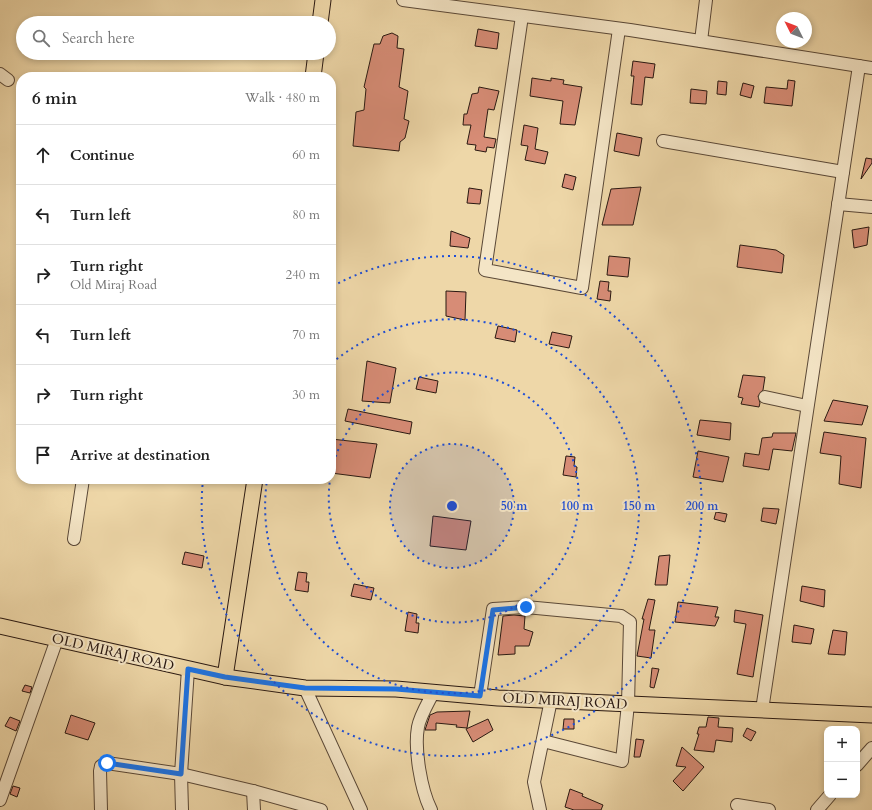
<!DOCTYPE html>
<meta charset="utf-8">
<style>
body{margin:0;font-family:Cardo,serif;background:#f2f2f2;color:#222}
.controls{position:absolute;right:12px;bottom:12px;display:grid;overflow:hidden;border-radius:8px;box-shadow:0 2px 6px #0003}
.controls button{width:36px;height:36px;display:grid;place-items:center;padding:0;border:0;border-bottom:1px solid #e0e0e0;background:#fff;color:#222;font:20px sans-serif}
.compass{position:absolute;left:776px;top:12px;width:36px;height:36px;border-radius:50%;background:#fff;box-shadow:0 2px 6px #0003;rotate:312deg}
.stop{position:absolute;width:12px;height:12px;margin:-9px;border:3px solid #1a73e8;border-radius:50%;background:#fff}
.stop.end{background:#1a73e8;border-color:#fff;box-shadow:0 1px 4px #0008}
.list{margin:0;padding:0;list-style:none}
h2{display:flex;justify-content:space-between;align-items:center;height:52px;margin:0;padding:0 16px;font-size:17px}
h2 small{font-size:13px;font-weight:400;color:#767676}
.list li{display:grid;grid-template-columns:26px 1fr auto;gap:12px;align-items:center;box-sizing:border-box;height:60px;padding:0 16px;border-top:1px solid #e0e0e0}
.list b{display:block;font-size:15px;white-space:nowrap}
.list p{margin:0;font-size:13px;white-space:nowrap;color:#767676}
.list em{font-size:13px;font-style:normal;color:#767676}
.icon{flex:none;width:22px;height:22px;fill:none;stroke:currentColor;stroke-width:2;stroke-linecap:round;stroke-linejoin:round}
.map{position:relative;flex:none;width:872px;height:810px;overflow:hidden}
.search{position:absolute;background:#fff;box-shadow:0 2px 6px #0003;left:16px;top:16px;width:320px;height:44px;display:flex;align-items:center;gap:10px;box-sizing:border-box;padding:0 14px;border-radius:22px;color:#767676;font-size:15px}
.panel{position:absolute;background:#fff;box-shadow:0 2px 6px #0003;left:16px;top:72px;width:320px;height:412px;border-radius:16px}
.map>svg:first-child{display:block}
.building{fill:#d78c76;stroke:#291811}
.lines{fill:none;stroke-linecap:round;stroke-linejoin:round}
.minor-casing{stroke:#5a4837;stroke-width:14}
.major-casing{stroke:#291811;stroke-width:17}
.minor{stroke:#f4e5c6;stroke-width:12}
.major{stroke:#eed7a8;stroke-width:15}
.route{stroke:#1a73e8;stroke-width:5}
.ring{fill:none;stroke:#1d4ed8;stroke-width:2;stroke-dasharray:2 4}
.labels{text-anchor:middle;dominant-baseline:central;stroke-width:4;stroke-linejoin:round;paint-order:stroke}
.street-label{font-size:14px;fill:#291811;stroke:#f4e5c6}
.centre{fill:#1d4ed8;stroke:#f4e5c6;stroke-width:2}
.ring-label{font-size:12px;text-anchor:middle;font-weight:bold;fill:#1d4ed8;stroke:#f4e5c6;stroke-width:4;stroke-linejoin:round;paint-order:stroke}
</style>
<div class="map">
<svg width="872" height="810" viewBox="0 0 872 810">
<rect width="100%" height="100%" fill="#eed7a8"/>
<filter id="stains"><feTurbulence type="fractalNoise" baseFrequency=".005" numOctaves="4"/><feColorMatrix values="0 0 0 0 .2 0 0 0 0 .09 0 0 0 0 .02 0 0 0 .5 -.17"/></filter>
<radialGradient id="worn" r=".72"><stop offset=".6" stop-color="#630" stop-opacity="0"/><stop offset="1" stop-color="#630" stop-opacity=".3"/></radialGradient>
<g class="building">
<polygon points="478,29 499,33 497,49 475,46"/>
<polygon points="392,33 398,36 397,48 404,49 399,87 408,91 404,119 409,121 405,138 400,142 399,151 353,146 356,112 364,110 366,89 364,87 374,44 380,44 383,36"/>
<polygon points="633,61 655,64 653,78 645,77 642,105 631,104 634,76 631,76"/>
<polygon points="532,78 551,81 551,78 564,80 563,84 582,87 575,125 560,124 563,101 530,96"/>
<polygon points="788,80 795,81 792,106 764,103 766,87 787,89"/>
<polygon points="718,81 727,82 726,95 717,94"/>
<polygon points="743,83 754,86 751,98 740,95"/>
<polygon points="479,87 499,91 494,110 488,109 484,137 496,139 494,148 487,147 486,152 475,150 476,145 467,144 471,125 463,125 464,114 467,114 472,94 478,93"/>
<polygon points="691,89 707,91 706,104 690,103"/>
<polygon points="524,125 538,128 535,149 548,152 545,164 525,160 528,146 521,145"/>
<polygon points="617,133 642,138 639,156 614,151"/>
<polygon points="866,158 872,159 872,163 861,179"/>
<polygon points="565,174 576,177 573,190 562,187"/>
<polygon points="641,187 633,225 602,225 611,189"/>
<polygon points="469,188 482,190 480,204 467,203"/>
<polygon points="869,227 867,245 854,248 852,230"/>
<polygon points="451,231 470,238 468,248 450,246"/>
<polygon points="740,245 776,250 784,255 782,273 737,267"/>
<polygon points="609,256 630,258 628,277 607,275"/>
<polygon points="600,281 609,282 608,291 611,291 610,301 597,299"/>
<polygon points="446,291 466,292 465,320 446,316"/>
<polygon points="498,326 517,330 515,342 495,338"/>
<polygon points="552,332 572,336 569,348 549,344"/>
<polygon points="367,361 396,368 390,403 362,401"/>
<polygon points="743,375 765,377 763,390 758,396 760,403 759,407 741,404 743,398 738,397"/>
<polygon points="419,377 438,381 436,393 416,389"/>
<polygon points="833,400 868,406 862,425 824,421"/>
<polygon points="348,409 412,422 410,434 345,421"/>
<polygon points="700,420 731,423 730,440 697,435"/>
<polygon points="824,432 866,438 861,488 839,484 841,456 820,453"/>
<polygon points="773,433 796,433 792,451 773,449 769,470 743,466 745,453 759,455 762,438 772,437"/>
<polygon points="331,439 377,444 370,478 331,473"/>
<polygon points="698,451 729,457 723,482 693,477"/>
<polygon points="566,456 575,457 574,466 577,467 576,477 563,475"/>
<polygon points="763,508 779,509 776,524 761,521"/>
<polygon points="716,512 727,514 725,522 714,519"/>
<polygon points="433,516 471,521 466,550 430,546"/>
<polygon points="185,552 204,556 202,568 182,564"/>
<polygon points="670,555 667,585 655,585 659,556"/>
<polygon points="298,572 307,573 306,582 309,582 308,592 295,590"/>
<polygon points="354,584 374,588 371,600 351,596"/>
<polygon points="802,586 825,590 824,607 800,601"/>
<polygon points="648,599 655,600 649,630 655,630 651,658 637,656 644,619 642,619"/>
<polygon points="678,602 718,607 715,617 719,617 715,626 675,622"/>
<polygon points="735,610 763,615 753,677 737,674 746,624 734,622"/>
<polygon points="408,612 417,614 416,623 419,623 418,633 405,631"/>
<polygon points="514,615 525,616 524,629 533,632 529,646 515,646 515,654 498,655 503,616"/>
<polygon points="794,625 814,629 811,644 792,642"/>
<polygon points="833,630 847,632 845,655 828,654"/>
<polygon points="652,668 659,669 654,688 650,687"/>
<polygon points="25,685 32,687 30,693 22,691"/>
<polygon points="470,711 467,728 456,727 457,725 436,723 436,730 425,730 430,715 437,712"/>
<polygon points="71,715 95,723 88,740 65,733"/>
<polygon points="10,717 20,721 16,731 5,726"/>
<polygon points="708,717 719,718 718,727 733,728 732,742 716,740 714,752 694,750 699,734 697,734 699,727 706,727"/>
<polygon points="488,719 493,730 473,742 466,729"/>
<polygon points="564,719 574,719 574,729 563,729"/>
<polygon points="747,728 756,732 751,741 743,736"/>
<polygon points="636,739 644,740 640,757 634,757"/>
<polygon points="682,747 704,767 683,791 673,781 686,767 676,766"/>
<polygon points="13,786 20,788 17,797 10,794"/>
<polygon points="570,789 583,794 582,796 603,805 601,810 574,810 565,807"/>
</g>
<g class="lines">
<defs>
<g id="minor">
<polyline points="403,0 630,30 872,68"/>
<polyline points="522,16 485,270 582,288 619,29"/>
<polyline points="701,41 706,0"/>
<polyline points="0,74 8,80"/>
<polyline points="663,141 843,172"/>
<polyline points="838,204 872,207"/>
<polyline points="765,397 807,406"/>
<polyline points="74,539 83,479"/>
<polyline points="305,688 361,810"/>
<polyline points="480,696 493,609 526,607 621,616 630,622 628,704 622,761 543,741"/>
<polyline points="762,710 859,66"/>
<polyline points="857,765 872,748"/>
<polyline points="253,791 254,810"/>
<polyline points="0,800 57,639"/>
<polyline points="737,805 769,810"/>
<polyline points="101,810 100,771 101,766 107,763 181,774 253,791 321,810"/>
<polyline points="182,810 181,774 188,669"/>
<path d="M431,810C421,790 414,749 418,727C420,716 428,703 433,693"/>
<polyline points="540,810 534,782 551,700"/>
<polyline points="817,810 830,795"/>
</g>
<g id="major">
<polyline points="320,23 323,0"/>
<polyline points="313,77 316,53"/>
<polyline points="0,626 225,677 305,688 396,689 498,698 872,715"/>
<polyline points="225,677 255,479"/>
</g>
</defs>
<use href="#minor" class="minor-casing"/>
<use href="#major" class="major-casing"/>
<use href="#minor" class="minor"/>
<use href="#major" class="major"/>
</g>
<g class="lines">
<polyline class="route" points="107,763 181,774 188,669 225,677 305,688 396,689 480,696 493,610 526,607"/>
</g>
<circle cx="452" cy="506" r="62" fill="#1d4ed8" fill-opacity=".12"/>
<g class="ring">
<circle cx="452" cy="506" r="62"/>
<path d="M331 474A125 125 0 1 1 330 480"/>
<path d="M332 363A187 187 0 1 1 267 480"/>
<path d="M333 286A250 250 0 1 1 203 480"/>
</g>
<g class="labels">
<g class="street-label">
<text transform="translate(113 652) rotate(13)">OLD MIRAJ ROAD</text>
<text transform="translate(565 701) rotate(3)">OLD MIRAJ ROAD</text>
</g>
</g>
<circle cx="452" cy="506" r="6" class="centre"/>
<g class="ring-label">
<text x="514" y="510">50 m</text>
<text x="577" y="510">100 m</text>
<text x="639" y="510">150 m</text>
<text x="702" y="510">200 m</text>
</g>
<rect width="100%" height="100%" filter="url(#stains)"/>
<rect width="100%" height="100%" fill="url(#worn)"/>
</svg>
<div class="controls">
<button>+</button>
<button>−</button>
</div>
<svg class="compass" viewBox="-18 -18 36 36"><path d="M0-13l5 13h-10z" fill="#e53935"/><path d="M0 13l5-13h-10z" fill="#767676"/></svg>
<div class="stop" style="left:107px;top:763px"></div>
<div class="stop end" style="left:526px;top:607px"></div>
<div class="search"><svg class="icon" aria-label="search" viewBox="0 0 24 24"><circle cx="10" cy="10" r="6"/><path d="M15 15l6 6"/></svg>Search here</div>
<section class="panel">
<h2>6 min<small>Walk · 480 m</small></h2>
<ul class="list">
<li><svg class="icon" aria-label="ahead" viewBox="0 0 24 24"><path d="M12 20V5M6 11l6-6 6 6"/></svg><div><b>Continue</b></div><em>60 m</em></li>
<li><svg class="icon" aria-label="left" viewBox="0 0 24 24"><path d="M17 20v-9H6M10 6l-5 5 5 5"/></svg><div><b>Turn left</b></div><em>80 m</em></li>
<li><svg class="icon" aria-label="right" viewBox="0 0 24 24"><path d="M7 20v-9h11M14 6l5 5-5 5"/></svg><div><b>Turn right</b><p>Old Miraj Road</p></div><em>240 m</em></li>
<li><svg class="icon" aria-label="left" viewBox="0 0 24 24"><path d="M17 20v-9H6M10 6l-5 5 5 5"/></svg><div><b>Turn left</b></div><em>70 m</em></li>
<li><svg class="icon" aria-label="right" viewBox="0 0 24 24"><path d="M7 20v-9h11M14 6l5 5-5 5"/></svg><div><b>Turn right</b></div><em>30 m</em></li>
<li><svg class="icon" aria-label="arrive" viewBox="0 0 24 24"><path d="M6 21V4h12l-3 4 3 4H6"/></svg><div><b>Arrive at destination</b></div></li>
</ul>
</section>
</div>
